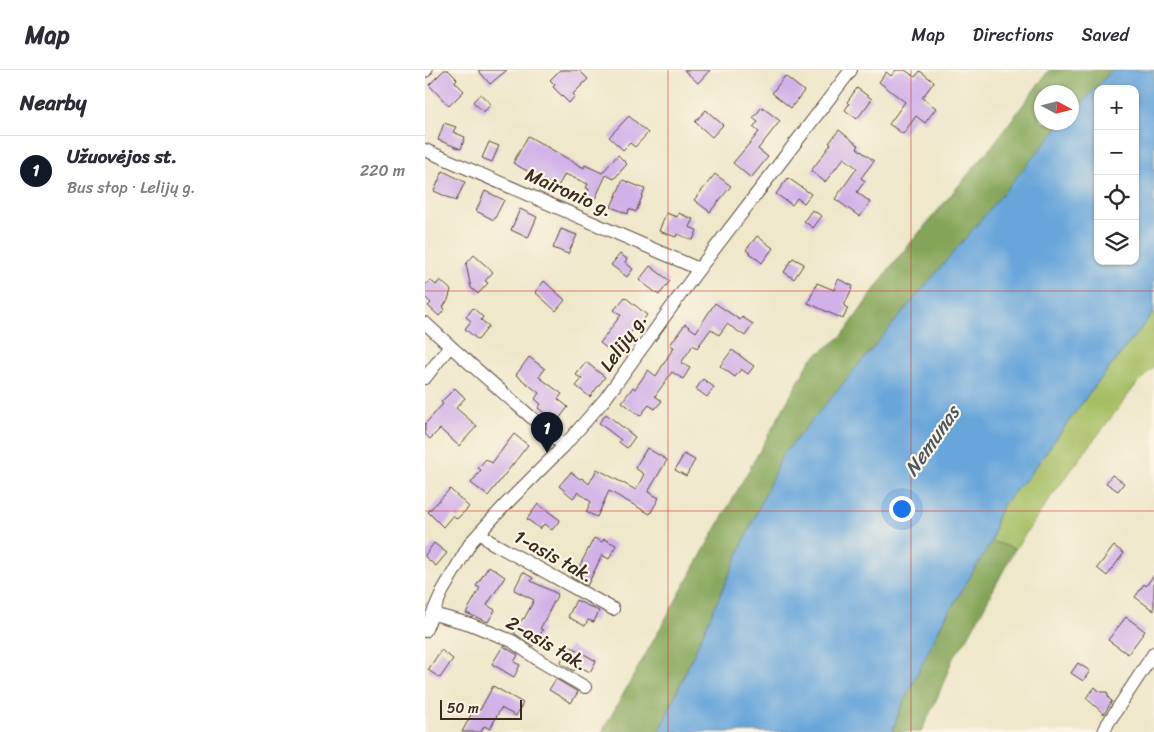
<!DOCTYPE html>
<meta charset="utf-8">
<style>
body{margin:0;font-family:Sriracha,sans-serif;background:#f7f7f7;color:#2b2b33}
.controls{position:absolute;right:15px;top:15px;display:grid;overflow:hidden;border-radius:10px;box-shadow:0 1px 4px #0004}
.controls button{width:45px;height:45px;display:grid;place-items:center;padding:0;border:0;border-bottom:1px solid #e1e1e2;background:#fff;color:#2b2b33;font:25px sans-serif}
.compass{position:absolute;left:609px;top:15px;width:45px;height:45px;border-radius:50%;background:#fff;box-shadow:0 1px 4px #0004;rotate:97deg}
.scale{position:absolute;left:15px;bottom:12px;width:82px;box-sizing:border-box;padding-left:5px;border:2px solid #3b2a1e;border-top:0;font-size:14px;line-height:18px;white-space:nowrap;color:#3b2a1e;-webkit-text-stroke:4px #fcf5e5;paint-order:stroke}
.you{position:absolute;left:476px;top:438px;width:18px;height:18px;margin:-12px;border:4px solid #fff;border-radius:50%;background:#1a73e8;box-shadow:0 0 0 8px #1a73e833}
.badge{display:grid;place-items:center;width:32px;height:32px;border-radius:50%;background:#111827;color:#fff;font-size:16px;font-weight:700}
.pin{position:absolute;translate:-50% -41px;filter:drop-shadow(0 1px 2px #0008)}
.pin::after{content:'';position:absolute;top:26px;width:18px;height:15px;background:inherit;clip-path:polygon(0 0,100% 0,50% 100%)}
.list{margin:0;padding:0;list-style:none}
h2{display:flex;justify-content:space-between;align-items:center;height:65px;margin:0;padding:0 20px;font-size:21px}
h2 small{font-size:16px;font-weight:400;color:#7c7c81}
.list li{display:grid;grid-template-columns:32px 1fr auto;gap:15px;align-items:center;box-sizing:border-box;height:70px;padding:0 20px;border-top:1px solid #e1e1e2}
.list b{display:block;font-size:19px;white-space:nowrap}
.list p{margin:0;font-size:16px;white-space:nowrap;color:#7c7c81}
.list em{font-size:16px;font-style:normal;color:#7c7c81}
.icon{flex:none;width:28px;height:28px;fill:none;stroke:currentColor;stroke-width:2;stroke-linecap:round;stroke-linejoin:round}
.map{position:relative;flex:none;width:729px;height:662px;overflow:hidden}
header{display:flex;align-items:center;gap:30px;box-sizing:border-box;height:70px;padding:0 25px;background:#fff;border-bottom:1px solid #e1e1e2}
header strong{font-size:24px}
nav{display:flex;gap:28px;margin-inline-start:auto;font-size:18px}
main{display:flex}
aside{flex:1;background:#fff}
.map>svg:first-child{display:block}
.green{fill:#a5be63;stroke:#707440}
.forest{fill:#84a559;stroke:#60683c}
.water{fill:#68a5da;stroke:#52687c;fill-rule:evenodd}
.building{fill:#d2b1e8}
.lines{fill:none;stroke-linecap:round;stroke-linejoin:round}
.minor-casing{stroke:#564638;stroke-width:14}
.minor{stroke:#fff;stroke-width:12}
.grid{fill:none;stroke:#d62828;stroke-width:1;stroke-opacity:0.55}
.labels{text-anchor:middle;dominant-baseline:central;stroke-width:4.5;stroke-linejoin:round;paint-order:stroke}
.street-label{font-size:19px;fill:#3b2a1e;stroke:#fcf5e5}
.water-label{font-size:20px;font-style:italic;fill:#4b5560;stroke:#fcf5e5}
</style>
<header>
<strong>Map</strong>
<nav><a>Map</a><a>Directions</a><a>Saved</a></nav>
</header>
<main>
<aside>
<h2>Nearby<small></small></h2>
<ul class="list">
<li><span class="badge">1</span><div><b>Užuovėjos st.</b><p>Bus stop · Lelijų g.</p></div><em>220 m</em></li>
</ul>
</aside>
<div class="map">
<svg width="729" height="662" viewBox="0 0 729 662">
<rect width="100%" height="100%" fill="#fcf5e5"/>
<filter id="ink" filterUnits="userSpaceOnUse"><feTurbulence type="fractalNoise" baseFrequency=".02" numOctaves="2"/><feDisplacementMap in="SourceGraphic" scale="10" xChannelSelector="R" yChannelSelector="G"/><feConvolveMatrix kernelMatrix="1 2 1 2 8 2 1 2 1" color-interpolation-filters="sRGB"/></filter>
<filter id="wash" filterUnits="userSpaceOnUse"><feTurbulence type="fractalNoise" baseFrequency=".0096" numOctaves="4" result="noise"/><feDisplacementMap in="SourceGraphic" scale="20" xChannelSelector="R" yChannelSelector="G"/><feGaussianBlur stdDeviation="1.12" result="paint"/><feColorMatrix in="noise" values="0 0 0 0 0 0 0 0 0 0 0 0 0 0 0 0 0 1.4 0 .05"/><feComposite in="paint" operator="in"/></filter>
<g filter="url(#wash)">
<rect width="100%" height="100%" fill="#eee7ca"/>
<polygon class="green" points="729,242 729,297 710,316 625,428 590,479 567,471 572,448 579,433 603,407 663,325"/>
<g class="forest">
<polygon points="624,0 687,0 647,44 646,22 616,22 616,52 638,53 357,386 234,662 177,662 386,289 417,266 466,196 567,76"/>
<path d="M567,471L590,479L542,569L528,588L513,626L496,662H467C491,594 529,532 567,471Z"/>
</g>
<path class="water" d="M687,0H729V242L663,325L603,407L579,433L572,448L567,471L519,549L475,639L467,662H234L357,386L637,53L646,52L647,44ZM673,19H710V191H673Z"/>
<g id="blocks">
<g class="building">
<polygon points="19,0 23,0 32,9 30,12 39,21 24,36 4,15"/>
<polygon points="53,0 82,0 65,14"/>
<polygon points="135,0 154,0 163,9 148,24 150,26 144,33 128,17 130,15 125,10"/>
<polygon points="259,0 285,0 273,13"/>
<polygon points="471,0 480,0 490,7 495,1 509,12 497,28 511,38 500,53 491,46 478,64 464,54 480,32 454,12 461,2 466,6"/>
<polygon points="360,6 379,21 366,38 347,23"/>
<polygon points="432,18 447,29 432,49 420,40 424,34 422,32"/>
<polygon points="55,24 66,34 59,42 48,32"/>
<polygon points="337,37 355,51 333,79 343,87 326,108 308,93 334,62 328,57 333,52 328,48"/>
<polygon points="281,40 298,55 287,67 270,52"/>
<polygon points="204,46 223,63 210,77 205,73 198,80 184,67"/>
<polygon points="19,53 31,57 28,62 40,67 36,79 13,70"/>
<polygon points="414,60 434,76 432,78 449,91 436,108 440,111 432,122 445,132 435,147 410,129 432,98 419,88 400,112 386,101 406,74 404,73"/>
<polygon points="103,66 159,98 160,95 177,103 193,85 202,94 189,109 181,105 169,131 161,127 164,119 161,118 163,114 140,104 132,118 88,93"/>
<polygon points="64,72 74,76 67,92 57,88"/>
<polygon points="18,101 40,112 31,131 9,121"/>
<polygon points="290,104 306,116 285,142 269,130"/>
<polygon points="363,108 386,124 379,133 372,128 367,135 351,124"/>
<polygon points="198,110 220,119 211,142 204,139 203,144 186,137"/>
<polygon points="60,121 79,130 69,150 51,141"/>
<polygon points="95,139 112,147 103,168 86,160"/>
<polygon points="387,140 397,146 388,158 379,151"/>
<polygon points="241,143 252,147 253,143 268,149 264,157 272,160 268,170 252,164 251,167 234,161"/>
<polygon points="136,159 152,165 143,184 128,178"/>
<polygon points="332,166 348,178 337,193 321,180"/>
<polygon points="195,184 202,189 200,192 208,199 202,207 186,195"/>
<polygon points="49,185 68,202 60,211 63,213 53,224 46,218 41,194"/>
<polygon points="368,188 379,194 369,209 359,202"/>
<polygon points="225,196 245,211 234,225 214,210"/>
<polygon points="413,209 428,216 419,236 423,238 418,249 383,233 392,213 409,220"/>
<polygon points="5,210 11,215 15,210 26,220 23,230 18,237 20,239 14,246 3,236 6,233 0,227 0,215"/>
<polygon points="119,211 140,230 131,241 110,222"/>
<polygon points="200,227 222,245 212,258 210,257 189,284 175,273 196,245 189,240"/>
<polygon points="290,233 315,250 317,247 328,254 320,266 302,254 294,265 286,259 272,278 268,275 256,293 265,298 258,309 247,302 230,326 237,331 230,339 224,335 215,346 197,332 208,317 210,319 223,300 231,306 249,277 245,275 260,254 271,262"/>
<polygon points="48,238 58,247 56,250 64,256 53,270 40,259 46,251 41,247"/>
<polygon points="307,280 329,296 323,304 316,299 310,307 295,296"/>
<polygon points="104,287 120,299 114,307 137,324 133,329 143,337 131,353 113,338 116,334 110,329 114,323 91,305"/>
<polygon points="161,292 180,307 165,327 151,316 157,309 151,305"/>
<polygon points="278,309 289,317 282,327 271,319"/>
<polygon points="30,318 40,328 31,338 52,356 34,376 15,359 5,369 0,364 0,354 18,334 16,332"/>
<polygon points="181,344 210,367 202,378 194,372 196,370 174,353"/>
<polygon points="89,364 103,375 63,426 46,413 56,400 53,398 61,389 67,393"/>
<polygon points="222,378 242,390 223,422 234,428 225,444 184,421 172,447 161,442 166,432 153,422 148,428 134,416 146,402 155,409 157,408 164,414 172,399 211,420 219,404 210,398"/>
<polygon points="259,384 270,390 261,406 250,400"/>
<polygon points="687,405 699,413 693,421 681,413"/>
<polygon points="25,419 44,437 32,449 28,445 18,457 3,442"/>
<polygon points="113,434 135,450 127,460 119,454 115,459 102,449"/>
<polygon points="169,468 177,472 179,469 191,475 184,489 177,485 162,516 146,507 150,497 153,499"/>
<polygon points="9,473 22,483 11,496 0,487 0,485"/>
<polygon points="689,476 699,483 682,506 672,498"/>
<polygon points="64,496 80,507 62,535 70,540 63,552 41,543 55,518 51,516"/>
<polygon points="98,502 108,508 106,511 133,524 115,559 118,560 108,576 89,563 98,548 99,549 109,530 89,520"/>
<polygon points="729,505 729,541 710,527 719,514 721,516"/>
<polygon points="151,530 174,541 169,552 163,550 160,556 143,547"/>
<polygon points="701,547 720,561 703,584 683,570"/>
<polygon points="78,576 93,585 89,592 95,595 89,607 67,594"/>
<polygon points="145,576 171,591 165,602 152,595 149,601 135,593"/>
<polygon points="16,580 28,589 15,608 3,600"/>
<polygon points="653,593 665,601 658,611 646,603"/>
<polygon points="131,609 153,622 146,633 124,620"/>
<polygon points="68,616 98,633 91,646 76,638 65,659 59,656 56,662 37,662 50,637 55,640"/>
<polygon points="670,617 675,622 682,622 684,629 687,631 679,644 661,628"/>
</g>
</g>
</g>
<g filter="url(#ink)">
<use href="#blocks" fill-opacity="0" stroke="#564638" stroke-width="1"/>
<g class="lines">
<defs>
<g id="minor">
<polyline points="0,1 1,0"/>
<polyline points="0,80 274,199"/>
<polyline points="0,253 25,276 0,308"/>
<polyline points="25,276 139,376"/>
<polyline points="55,462 64,471 188,539"/>
<polyline points="8,544 45,554 87,571 115,591 160,617"/>
<polyline points="0,561 17,522 46,472 81,434 139,376 180,329 274,199 426,0"/>
<polyline points="679,662 683,653 729,583"/>
</g>
</defs>
<use href="#minor" class="minor-casing"/>
<use href="#minor" class="minor"/>
</g>
</g>
<path class="grid" d="M243,0V662M486,0V662M0,221H729M0,441H729"/>
<g class="labels">
<g class="street-label">
<text transform="translate(144 122) rotate(24)">Maironio g.</text>
<text transform="translate(198 272) rotate(-55)">Lelijų g.</text>
<text transform="translate(129 486) rotate(29)">1-asis tak.</text>
<text transform="translate(122 573) rotate(30)">2-asis tak.</text>
</g>
<g class="water-label">
<text transform="translate(507 371) rotate(-55)">Nemunas</text>
</g>
</g>
</svg>
<div class="controls">
<button>+</button>
<button>−</button>
<button><svg class="icon" aria-label="locate" viewBox="0 0 24 24"><circle cx="12" cy="12" r="6"/><path d="M12 2v4M12 18v4M2 12h4M18 12h4"/></svg></button>
<button><svg class="icon" aria-label="layers" viewBox="0 0 24 24"><path d="M12 4l9 5-9 5-9-5zM3 14l9 5 9-5"/></svg></button>
</div>
<svg class="compass" viewBox="-18 -18 36 36"><path d="M0-13l5 13h-10z" fill="#e53935"/><path d="M0 13l5-13h-10z" fill="#7c7c81"/></svg>
<div class="scale">50 m</div>
<div class="you"></div>
<div class="pin badge" style="left:122px;top:383px">1</div>
</div>
</main>
